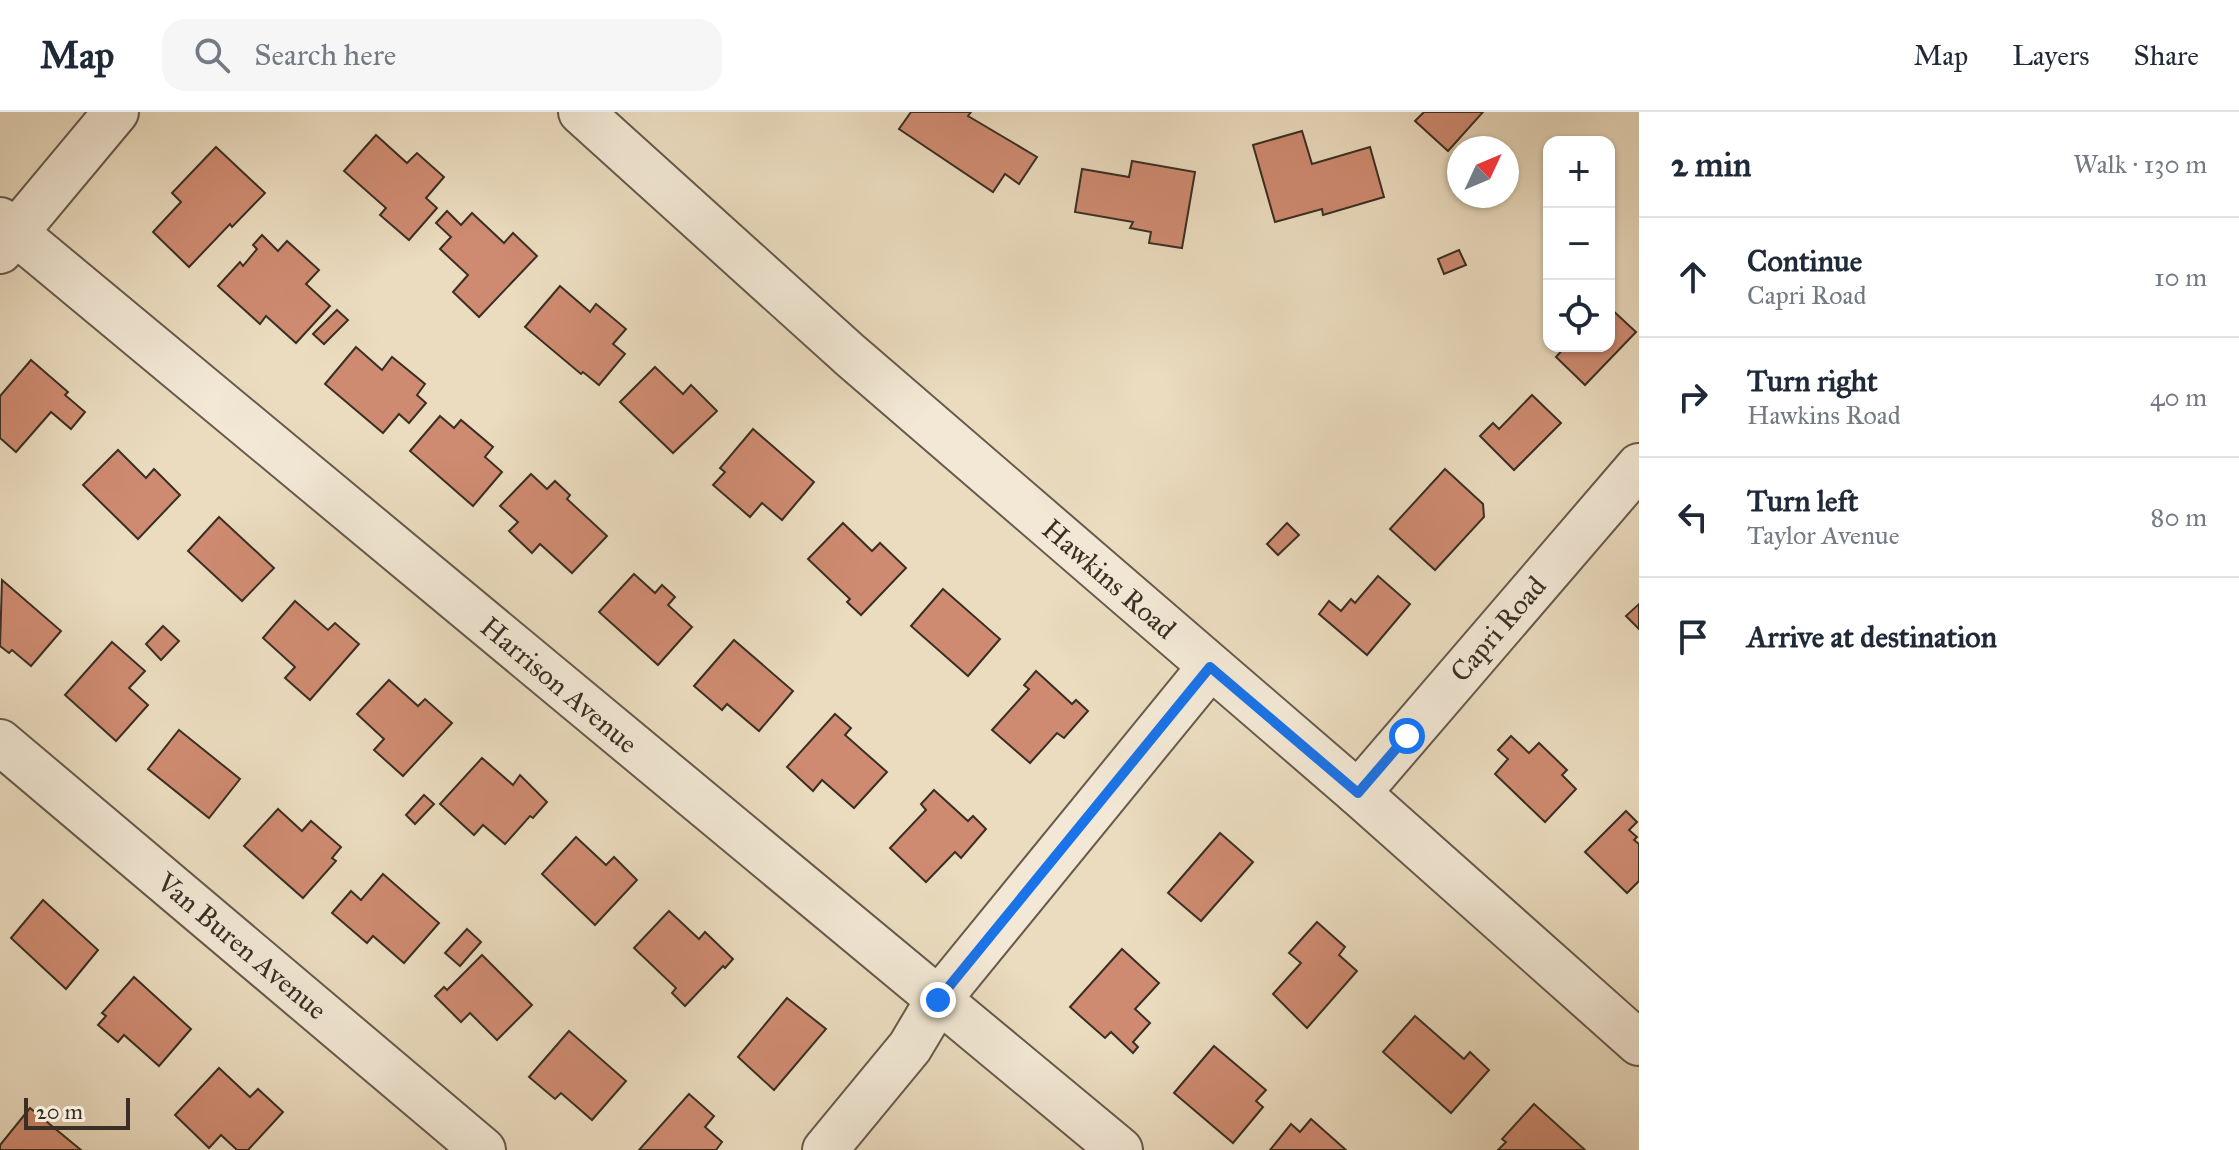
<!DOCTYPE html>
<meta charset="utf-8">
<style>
body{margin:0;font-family:"IM FELL Great Primer",serif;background:#f6f6f7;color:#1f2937}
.controls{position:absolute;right:24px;top:24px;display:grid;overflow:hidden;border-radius:16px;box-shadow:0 2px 6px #0004}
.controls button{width:72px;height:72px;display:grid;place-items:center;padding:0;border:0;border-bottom:2px solid #e0e1e3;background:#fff;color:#1f2937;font:40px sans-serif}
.compass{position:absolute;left:1447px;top:24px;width:72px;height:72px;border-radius:50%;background:#fff;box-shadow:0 2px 6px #0004;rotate:46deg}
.scale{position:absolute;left:24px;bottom:20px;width:106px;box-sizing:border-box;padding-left:8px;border:4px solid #3a2f24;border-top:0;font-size:22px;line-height:28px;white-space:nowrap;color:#3a2f24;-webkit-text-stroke:6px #f2e8d5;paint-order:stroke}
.stop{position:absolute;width:24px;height:24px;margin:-18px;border:6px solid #1a73e8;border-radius:50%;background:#fff}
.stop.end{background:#1a73e8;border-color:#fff;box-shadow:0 2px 8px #0008}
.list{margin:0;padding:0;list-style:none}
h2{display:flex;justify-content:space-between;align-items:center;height:104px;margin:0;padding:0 32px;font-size:34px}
h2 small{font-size:26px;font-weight:400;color:#747a83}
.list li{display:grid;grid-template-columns:52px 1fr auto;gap:24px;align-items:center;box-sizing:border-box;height:120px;padding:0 32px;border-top:2px solid #e0e1e3}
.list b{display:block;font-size:30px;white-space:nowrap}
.list p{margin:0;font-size:26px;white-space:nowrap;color:#747a83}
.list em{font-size:26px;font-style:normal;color:#747a83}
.icon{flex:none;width:44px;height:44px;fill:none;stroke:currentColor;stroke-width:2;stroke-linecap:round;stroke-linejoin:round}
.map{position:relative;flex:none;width:1639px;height:1038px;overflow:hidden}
header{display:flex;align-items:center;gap:48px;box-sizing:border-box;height:112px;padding:0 40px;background:#fff;border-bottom:2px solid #e0e1e3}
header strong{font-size:38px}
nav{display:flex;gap:44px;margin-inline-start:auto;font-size:28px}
.search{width:560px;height:72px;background:#f6f6f7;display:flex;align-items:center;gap:20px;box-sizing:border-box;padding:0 28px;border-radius:24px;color:#747a83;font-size:30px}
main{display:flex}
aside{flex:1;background:#fff}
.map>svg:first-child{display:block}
.building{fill:#cf8b71;stroke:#3a2f24;stroke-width:2}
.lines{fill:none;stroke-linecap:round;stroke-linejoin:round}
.minor-casing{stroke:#665a4b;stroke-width:48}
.minor{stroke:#f2e8d5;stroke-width:44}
.route{stroke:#1a73e8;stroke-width:10}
.labels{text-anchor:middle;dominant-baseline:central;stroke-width:7;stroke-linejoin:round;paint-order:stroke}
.street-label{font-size:28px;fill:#3a2f24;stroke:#f2e8d5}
</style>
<header>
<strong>Map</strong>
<div class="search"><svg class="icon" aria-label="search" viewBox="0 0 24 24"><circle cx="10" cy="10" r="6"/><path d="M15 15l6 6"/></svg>Search here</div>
<nav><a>Map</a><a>Layers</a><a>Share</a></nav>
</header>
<main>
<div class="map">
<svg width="1639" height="1038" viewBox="0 0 1639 1038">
<rect width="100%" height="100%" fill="#ebdcbf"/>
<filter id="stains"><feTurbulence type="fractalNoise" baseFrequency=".0025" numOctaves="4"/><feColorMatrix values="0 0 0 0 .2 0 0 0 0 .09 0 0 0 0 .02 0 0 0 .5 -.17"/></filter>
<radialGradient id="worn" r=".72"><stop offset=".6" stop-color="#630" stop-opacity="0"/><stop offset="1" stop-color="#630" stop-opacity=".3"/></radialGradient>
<g class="building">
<polygon points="911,0 971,0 968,4 1037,45 1019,72 1005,62 993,80 899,17"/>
<polygon points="1424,0 1483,0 1448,39 1415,9"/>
<polygon points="1302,19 1312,52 1370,35 1384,85 1323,103 1322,97 1275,110 1253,33"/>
<polygon points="376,23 407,51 417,41 444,65 426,86 437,96 409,128 380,103 386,96 344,59"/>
<polygon points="216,35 265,81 232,115 230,112 189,155 153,120 181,90 172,81"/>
<polygon points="1132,49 1195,60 1182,136 1149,131 1151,120 1130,116 1133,110 1075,100 1082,57 1129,65"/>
<polygon points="447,99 461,113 472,101 504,131 513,121 537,144 479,205 453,180 468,163 440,137 451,125 436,111"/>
<polygon points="262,123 278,139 287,129 319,158 306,172 330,194 296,231 266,204 260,212 218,174 240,150 243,154 257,137 253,133"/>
<polygon points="1459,138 1466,153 1444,162 1438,147"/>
<polygon points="560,174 590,200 596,192 626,217 613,232 625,242 599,273 583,260 581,262 525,215"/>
<polygon points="1609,195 1636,220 1585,273 1556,245 1566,234 1609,234"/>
<polygon points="337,198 348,208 324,232 313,222"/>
<polygon points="356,235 382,258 392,245 425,272 417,283 426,291 409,311 399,302 383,321 325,272"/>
<polygon points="31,248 68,280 65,283 85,300 71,317 51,300 16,340 0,326 0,284"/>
<polygon points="655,255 683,282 691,273 717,299 673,341 620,290"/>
<polygon points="1532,283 1561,311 1514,358 1480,324 1493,311 1499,317"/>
<polygon points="440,304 454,316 461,308 493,335 485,345 502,360 473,394 410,339"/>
<polygon points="753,317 814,370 782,408 762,391 750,405 713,373 725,360 720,356"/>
<polygon points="118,338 146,366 154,357 180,383 138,427 83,373"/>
<polygon points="1445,357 1483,392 1484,405 1435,458 1390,417"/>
<polygon points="531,362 547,377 555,369 570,383 567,387 607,424 572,461 540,432 532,441 509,419 518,410 500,394"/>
<polygon points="219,405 274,456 242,489 188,439"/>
<polygon points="843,411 872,439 880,431 906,456 861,503 847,490 850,487 808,447"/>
<polygon points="1287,411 1299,423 1278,443 1267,432"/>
<polygon points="634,462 655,481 662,473 675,485 668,493 692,515 658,553 599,500"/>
<polygon points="1378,464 1410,492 1367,543 1319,502 1329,489 1341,499 1351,487 1355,491"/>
<polygon points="2,468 61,519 31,554 12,538 9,541 0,534"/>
<polygon points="943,477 1000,527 968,564 911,514"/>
<polygon points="295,489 328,518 335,511 359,532 310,588 285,566 295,555 263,526"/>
<polygon points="1639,492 1639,517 1626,504"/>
<polygon points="163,514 179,529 161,548 146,532"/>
<polygon points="734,528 793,579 759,619 727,592 722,598 694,574"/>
<polygon points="112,530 145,559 129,576 148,593 116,629 65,583"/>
<polygon points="1036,559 1072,592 1076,588 1088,599 1064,626 1057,621 1030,651 992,618 1029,577 1024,573"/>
<polygon points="389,568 418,594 425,587 452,611 403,664 374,638 384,627 357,602"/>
<polygon points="835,602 851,616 845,623 887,660 854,696 822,668 813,679 787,655"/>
<polygon points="179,618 240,667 209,706 148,657"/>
<polygon points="1511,624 1529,641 1539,631 1567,658 1562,663 1576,677 1545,710 1495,662 1508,647 1498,638"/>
<polygon points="482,646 513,673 520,663 547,690 533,706 530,704 505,732 483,713 474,723 440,692"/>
<polygon points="934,678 968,709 973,704 986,717 961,746 955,740 926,770 890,736 926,698 921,692"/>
<polygon points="424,683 434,692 415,712 406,703"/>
<polygon points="278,697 302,719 311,709 341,735 332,746 336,749 303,786 244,734"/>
<polygon points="1626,699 1637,710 1629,718 1637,725 1634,728 1639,732 1639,769 1627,781 1585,740"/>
<polygon points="1220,721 1253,750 1201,809 1168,781"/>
<polygon points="576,725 606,753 614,745 637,768 595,813 542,762"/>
<polygon points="383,762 439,811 404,851 373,824 367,831 332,801 351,779 361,788"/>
<polygon points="43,788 98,838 66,877 11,826"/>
<polygon points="669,799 699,827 705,820 733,847 725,856 723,854 685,894 672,881 676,876 634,836"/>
<polygon points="1317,810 1345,835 1339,843 1357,859 1307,916 1273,882 1301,851 1289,841"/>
<polygon points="467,817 481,830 460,854 445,841"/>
<polygon points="1122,837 1159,871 1135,897 1150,911 1133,930 1138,935 1133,941 1111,920 1105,926 1070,895"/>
<polygon points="482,843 532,893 497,928 470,901 461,910 435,884 444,875 447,878"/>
<polygon points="134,865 191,917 159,954 124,923 118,930 98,913 106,904 102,901"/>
<polygon points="787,886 826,917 774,978 738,945"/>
<polygon points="1415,904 1464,947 1470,940 1489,958 1451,1001 1383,940"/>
<polygon points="569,919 626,969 592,1008 561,981 555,987 529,965"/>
<polygon points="1214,934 1266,978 1256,989 1263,995 1233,1031 1174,981"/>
<polygon points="219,956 250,985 258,977 283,1000 248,1038 237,1038 221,1023 209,1036 175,1003"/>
<polygon points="689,982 714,1004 705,1015 722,1030 716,1038 639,1038"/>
<polygon points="1534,992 1585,1038 1498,1038 1506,1030 1502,1027"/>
<polygon points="30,996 81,1038 0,1038 0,1033"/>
<polygon points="1311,1007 1346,1038 1270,1038 1291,1012 1300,1020"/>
</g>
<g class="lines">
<defs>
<g id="minor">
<polyline points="581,0 850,243 1358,681 1639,931"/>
<polyline points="0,108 1120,1038"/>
<polyline points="0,139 116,0"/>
<polyline points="0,630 483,1038"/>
<polyline points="1358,681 1639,354"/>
<polyline points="825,1038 910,935 938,888 1210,555"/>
</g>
</defs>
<use href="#minor" class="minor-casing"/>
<use href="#minor" class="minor"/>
</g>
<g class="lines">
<polyline class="route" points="938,888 1210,555 1358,681 1407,624"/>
</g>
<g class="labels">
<g class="street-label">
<text transform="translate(1109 467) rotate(41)">Hawkins Road</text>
<text transform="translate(1498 517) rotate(-49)">Capri Road</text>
<text transform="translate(559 573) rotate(40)">Harrison Avenue</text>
<text transform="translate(242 834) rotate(40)">Van Buren Avenue</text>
</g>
</g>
<rect width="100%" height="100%" filter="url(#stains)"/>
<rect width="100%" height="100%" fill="url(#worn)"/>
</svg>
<div class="controls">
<button>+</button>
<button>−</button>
<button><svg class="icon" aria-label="locate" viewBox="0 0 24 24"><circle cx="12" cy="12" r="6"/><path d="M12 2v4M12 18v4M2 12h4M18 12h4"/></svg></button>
</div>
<svg class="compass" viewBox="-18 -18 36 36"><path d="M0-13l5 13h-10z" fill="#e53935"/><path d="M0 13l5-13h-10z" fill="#747a83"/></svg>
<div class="scale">20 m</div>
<div class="stop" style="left:1407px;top:624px"></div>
<div class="stop end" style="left:938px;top:888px"></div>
</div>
<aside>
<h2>2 min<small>Walk · 130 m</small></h2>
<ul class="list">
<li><svg class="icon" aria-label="ahead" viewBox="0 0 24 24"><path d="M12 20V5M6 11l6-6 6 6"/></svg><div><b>Continue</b><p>Capri Road</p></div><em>10 m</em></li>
<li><svg class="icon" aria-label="right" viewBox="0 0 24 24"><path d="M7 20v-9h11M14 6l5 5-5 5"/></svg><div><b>Turn right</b><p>Hawkins Road</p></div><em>40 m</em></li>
<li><svg class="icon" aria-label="left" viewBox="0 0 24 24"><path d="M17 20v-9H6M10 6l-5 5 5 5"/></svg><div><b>Turn left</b><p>Taylor Avenue</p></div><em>80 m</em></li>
<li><svg class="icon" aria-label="arrive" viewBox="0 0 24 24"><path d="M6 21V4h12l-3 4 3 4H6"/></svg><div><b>Arrive at destination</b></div></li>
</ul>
</aside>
</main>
